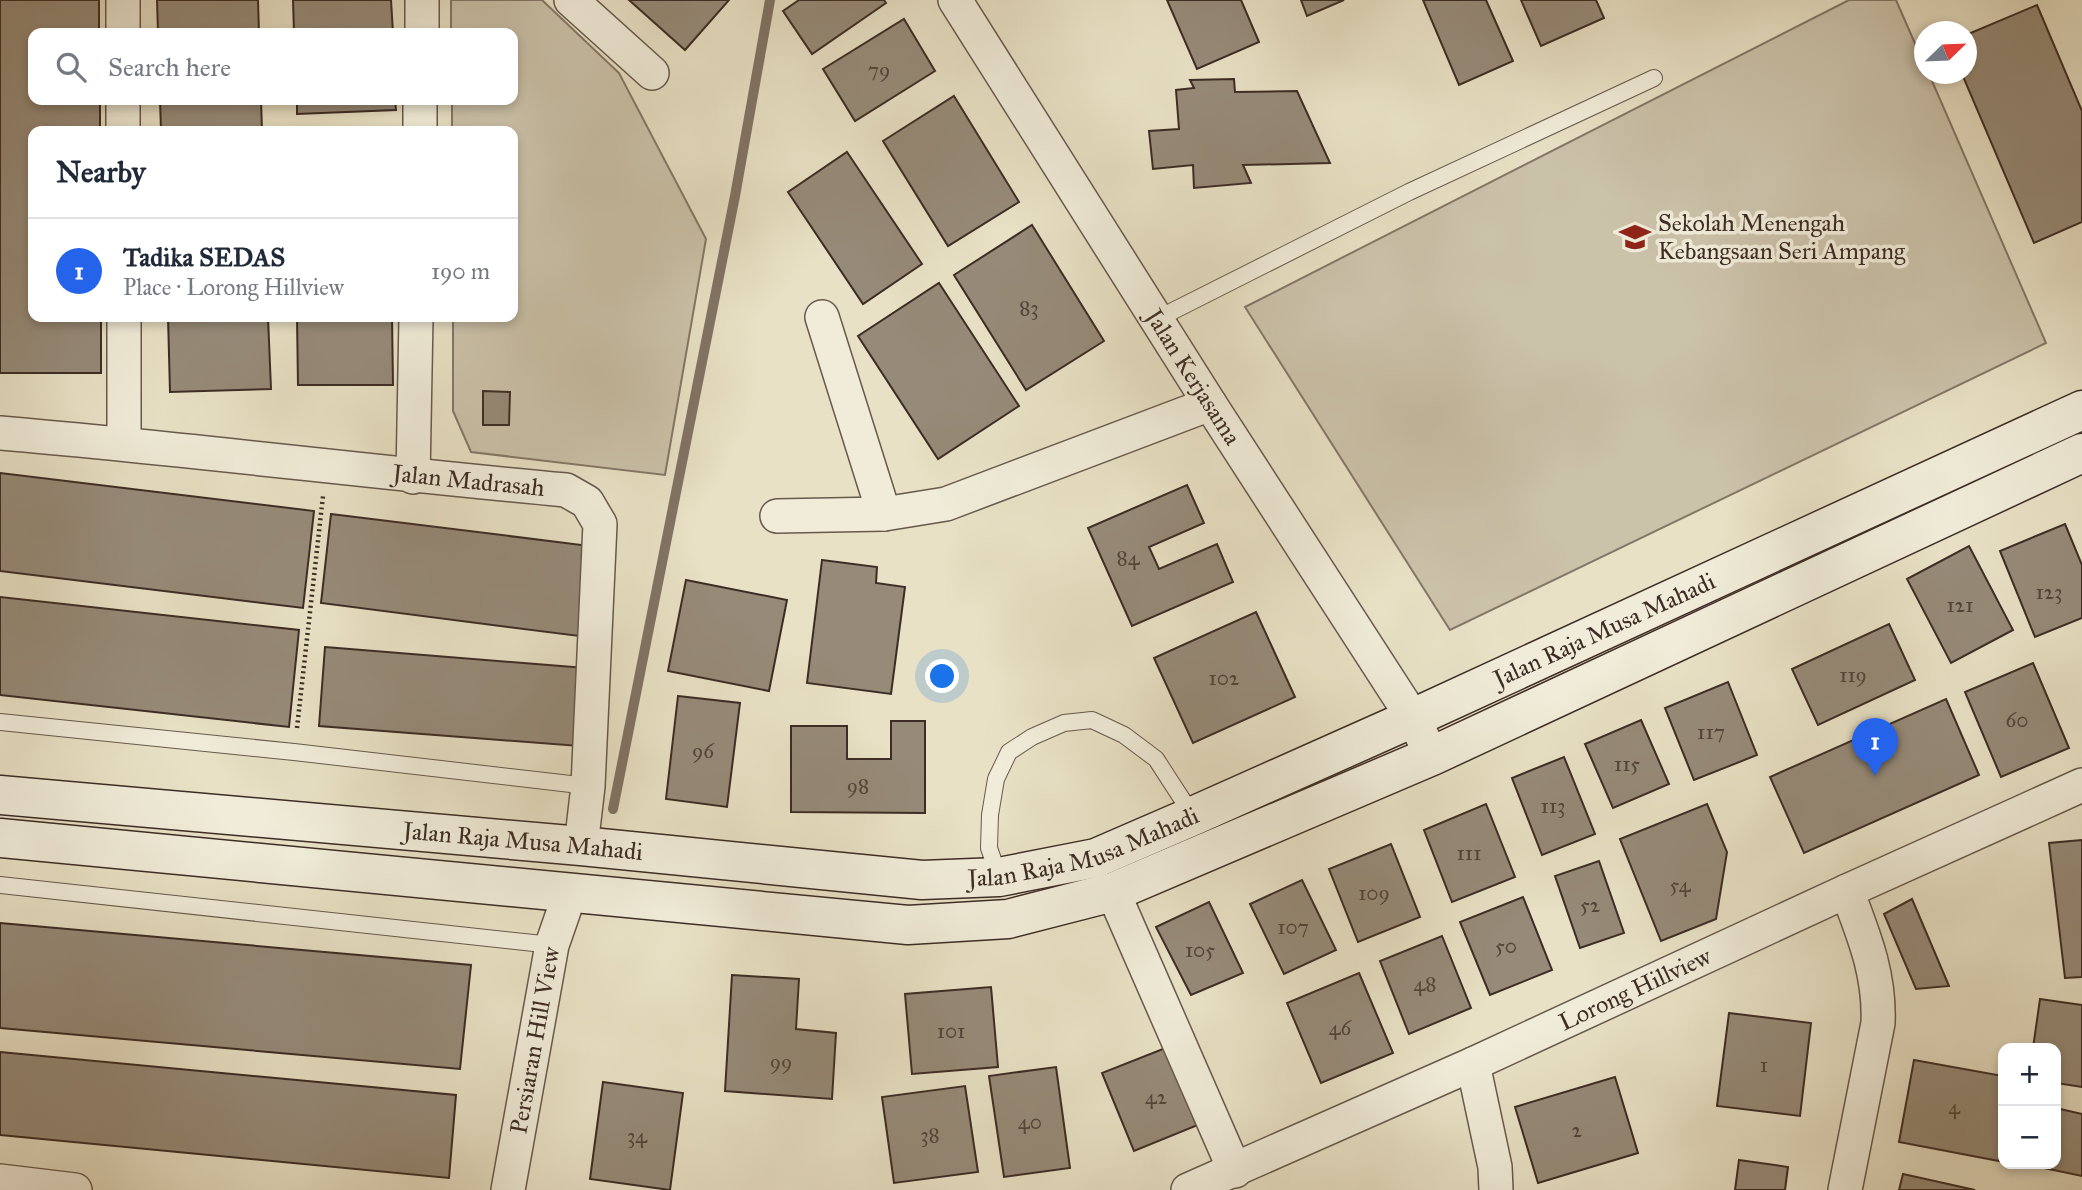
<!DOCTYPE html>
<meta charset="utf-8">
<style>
body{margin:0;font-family:"IM FELL Great Primer",serif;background:#f2f2f3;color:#1f2937}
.controls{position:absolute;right:21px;bottom:21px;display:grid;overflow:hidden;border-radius:14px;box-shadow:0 4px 10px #0003}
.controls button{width:63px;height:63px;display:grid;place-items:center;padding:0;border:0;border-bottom:2px solid #e0e1e3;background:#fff;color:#1f2937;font:35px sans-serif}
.compass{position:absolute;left:1914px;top:21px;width:63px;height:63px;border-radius:50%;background:#fff;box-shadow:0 4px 10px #0003;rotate:67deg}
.you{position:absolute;left:943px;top:677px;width:24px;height:24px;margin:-18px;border:5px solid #fff;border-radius:50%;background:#1a73e8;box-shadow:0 0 0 10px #1a73e833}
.badge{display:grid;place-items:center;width:46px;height:46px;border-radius:50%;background:#2563eb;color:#fff;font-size:23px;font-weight:700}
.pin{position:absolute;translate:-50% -58px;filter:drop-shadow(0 2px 4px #0008)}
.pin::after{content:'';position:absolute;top:37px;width:24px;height:21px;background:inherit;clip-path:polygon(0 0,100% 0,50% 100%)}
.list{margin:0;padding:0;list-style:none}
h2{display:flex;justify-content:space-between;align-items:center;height:91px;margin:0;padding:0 28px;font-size:30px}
h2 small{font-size:23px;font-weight:400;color:#747a83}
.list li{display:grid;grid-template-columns:46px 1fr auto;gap:21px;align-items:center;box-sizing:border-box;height:105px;padding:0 28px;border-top:2px solid #e0e1e3}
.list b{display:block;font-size:26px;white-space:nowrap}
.list p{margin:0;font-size:23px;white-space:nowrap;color:#747a83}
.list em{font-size:23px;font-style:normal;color:#747a83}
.icon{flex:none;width:38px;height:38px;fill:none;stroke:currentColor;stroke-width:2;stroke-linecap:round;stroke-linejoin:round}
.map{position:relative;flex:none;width:2082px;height:1190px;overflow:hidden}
.search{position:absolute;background:#fff;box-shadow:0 4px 10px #0003;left:28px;top:28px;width:490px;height:77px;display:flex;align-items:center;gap:18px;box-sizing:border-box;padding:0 24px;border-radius:14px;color:#747a83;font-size:26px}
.panel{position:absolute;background:#fff;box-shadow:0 4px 10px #0003;left:28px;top:126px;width:490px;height:196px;border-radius:14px}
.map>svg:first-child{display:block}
.green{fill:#cbc2aa;stroke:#847768;stroke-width:2}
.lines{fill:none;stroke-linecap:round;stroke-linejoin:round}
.stream{stroke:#817365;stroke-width:10}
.building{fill:#968a78;stroke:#3d2c25;stroke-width:2}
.lane-casing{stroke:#68594d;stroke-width:18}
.street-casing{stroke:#68594d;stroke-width:36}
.secondary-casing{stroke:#3d2c25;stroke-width:41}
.path{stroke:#3d2c25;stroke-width:4.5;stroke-dasharray:2 3.5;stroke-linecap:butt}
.lane{stroke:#f0ecd9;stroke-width:16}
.street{stroke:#f0ecd9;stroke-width:33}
.secondary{stroke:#f0ecd9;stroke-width:38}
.labels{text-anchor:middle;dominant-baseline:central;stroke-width:7;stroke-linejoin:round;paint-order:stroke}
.number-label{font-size:21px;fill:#53443a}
.poi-label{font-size:24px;fill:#3d2c25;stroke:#f0ecd9;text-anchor:start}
.street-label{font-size:24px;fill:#3d2c25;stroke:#f0ecd9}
</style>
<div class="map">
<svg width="2082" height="1190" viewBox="0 0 2082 1190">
<rect width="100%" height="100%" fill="#e8e1c5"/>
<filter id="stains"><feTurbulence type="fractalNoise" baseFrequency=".00286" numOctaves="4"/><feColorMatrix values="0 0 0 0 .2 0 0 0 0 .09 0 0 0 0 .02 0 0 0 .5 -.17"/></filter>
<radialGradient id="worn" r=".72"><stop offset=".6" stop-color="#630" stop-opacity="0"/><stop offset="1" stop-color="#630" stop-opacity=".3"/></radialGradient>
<g class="green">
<polygon points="451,0 542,0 619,73 706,239 665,475 471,452 453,411 453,317 513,317 513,131 452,131 452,100 513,100 513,33 451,33"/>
<polygon points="1849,0 1896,0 1924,64 1924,74 1929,74 2046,343 1450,630 1245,307"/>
</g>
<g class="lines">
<polyline class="stream" points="613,809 735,196 770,0"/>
</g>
<g class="building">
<polygon points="0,0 99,0 99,33 33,33 33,100 100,100 100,131 33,131 33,317 101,317 101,373 0,373"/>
<polygon points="157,0 258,0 259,33 158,33"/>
<polygon points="293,0 391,0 393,33 294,33"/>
<polygon points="629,0 729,0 685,50"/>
<polygon points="799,0 884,0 886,3 812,54 783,11"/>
<polygon points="1167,0 1241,0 1259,42 1197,69"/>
<polygon points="1301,0 1344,0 1307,16"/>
<polygon points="1423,0 1486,0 1513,61 1459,85"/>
<polygon points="1521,0 1596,0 1604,18 1541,46"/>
<polygon points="2037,5 2082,111 2082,222 2034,243 1962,74 1966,74 1966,35"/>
<polygon points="904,19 935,71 855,121 823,69"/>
<polygon points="1234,79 1235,92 1297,91 1330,163 1243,165 1251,183 1194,188 1193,165 1153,169 1149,131 1179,129 1176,90 1194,88 1190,80"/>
<polygon points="954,96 1019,202 948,246 883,141"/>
<polygon points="160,100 261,100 262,131 161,131"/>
<polygon points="297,100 395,100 396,110 297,114"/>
<polygon points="847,152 922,264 863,304 788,192"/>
<polygon points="1032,225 1104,341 1026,390 954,275"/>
<polygon points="939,283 1019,406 938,459 858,336"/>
<polygon points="168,317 268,317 271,389 170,392"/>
<polygon points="297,317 392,317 393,385 298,385"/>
<polygon points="483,391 510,392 509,425 483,425"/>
<polygon points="0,473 314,511 303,608 0,571"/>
<polygon points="1187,485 1204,523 1149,547 1159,569 1217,544 1233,582 1132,626 1088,528"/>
<polygon points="331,514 590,546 579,636 321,603"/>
<polygon points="2065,524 2082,565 2082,618 2035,637 2000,551"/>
<polygon points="1969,546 2013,630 1951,663 1907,579"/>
<polygon points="822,560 877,567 876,583 905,587 891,694 807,683"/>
<polygon points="686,580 787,600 769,691 668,671"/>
<polygon points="0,597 299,630 289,727 0,695"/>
<polygon points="1256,612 1295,697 1193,743 1154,658"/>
<polygon points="1889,624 1915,680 1818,725 1792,669"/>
<polygon points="325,647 585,668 579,746 319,726"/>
<polygon points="2033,663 2069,748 2001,777 1965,692"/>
<polygon points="1728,682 1757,755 1694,780 1665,708"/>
<polygon points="678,696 740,703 727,807 666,799"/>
<polygon points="1946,699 1979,775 1804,853 1770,777"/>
<polygon points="1641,720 1669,784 1613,808 1585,744"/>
<polygon points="891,721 925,721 925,813 791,812 791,726 847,726 847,759 891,759"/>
<polygon points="1564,757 1595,834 1542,855 1512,778"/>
<polygon points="1486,804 1515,877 1452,902 1424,830"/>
<polygon points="1707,804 1727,852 1716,919 1661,941 1620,839"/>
<polygon points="2082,840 2082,977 2065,978 2049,843"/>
<polygon points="1391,844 1420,917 1358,942 1329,869"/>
<polygon points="1599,861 1624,933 1580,948 1555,876"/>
<polygon points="1302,880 1336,950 1284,974 1250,904"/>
<polygon points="1523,897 1552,970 1490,995 1460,922"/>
<polygon points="1912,899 1949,986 1916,989 1884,914"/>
<polygon points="1209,902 1243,973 1191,995 1156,927"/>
<polygon points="0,923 471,965 460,1069 0,1028"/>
<polygon points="1442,936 1471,1008 1409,1034 1380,961"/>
<polygon points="1359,973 1393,1053 1321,1083 1287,1003"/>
<polygon points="732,975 799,979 796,1029 836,1033 832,1099 725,1091"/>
<polygon points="991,987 998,1067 912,1074 905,994"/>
<polygon points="2040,999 2082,1005 2082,1087 2056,1083 2056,1048 2033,1048"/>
<polygon points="1729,1013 1811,1023 1800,1116 1717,1106"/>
<polygon points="1178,1043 1210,1120 1134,1151 1102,1073"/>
<polygon points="0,1052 456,1095 449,1178 0,1135"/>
<polygon points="1914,1060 2003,1076 2003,1139 1999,1161 1899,1142"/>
<polygon points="1056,1067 1070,1168 1004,1177 989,1076"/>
<polygon points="1615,1077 1638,1153 1538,1183 1515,1107"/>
<polygon points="603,1082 683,1093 670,1190 590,1179"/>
<polygon points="965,1086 978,1172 894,1183 882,1097"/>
<polygon points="2056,1108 2082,1114 2082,1176 2025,1164 2056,1164"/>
<polygon points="1739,1160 1788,1167 1785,1190 1735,1190"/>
<polygon points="1903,1174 1975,1190 1899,1190"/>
</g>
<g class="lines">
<defs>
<g id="lane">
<polyline points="1157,319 1409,192 1654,78"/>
<polyline points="0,722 294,752 588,786"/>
<polyline points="999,877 989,848 990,815 996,779 1009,752 1032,737 1064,723 1092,720 1124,735 1156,759 1193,816"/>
<polyline points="0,885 552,945"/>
</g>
<g id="street">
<polyline points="123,0 123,33"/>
<polyline points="571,0 652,73"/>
<path id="s1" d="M955,0L1210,404L1413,718L1432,756"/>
<polyline points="422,33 422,0"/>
<polyline points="123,100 123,131"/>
<polyline points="420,131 420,100"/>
<polyline points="124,317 124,443"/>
<polyline points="822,317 884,514"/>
<path id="s2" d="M0,433C189,449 377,473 566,490L587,502L600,524L588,786L581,846"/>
<polyline points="413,477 416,317"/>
<polyline points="777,516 884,514 946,504 1210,404"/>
<polyline points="1113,892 1235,1171"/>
<polyline points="1473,1064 1495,1167 1496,1190"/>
<polyline points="0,1181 75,1190"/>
<path id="s3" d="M508,1190L552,945L570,893"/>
<path id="s4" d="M1188,1190L1473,1064L1847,891L2082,785"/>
<path d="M1845,1190L1878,1023C1880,974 1864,936 1847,891"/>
</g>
<g id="secondary">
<path id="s5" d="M0,795L581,846L922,880L999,877L1096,858L1193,816L1413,718L2082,410"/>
<polyline points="0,838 908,925 1008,919 1113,892 1432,756 2082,453"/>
</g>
</defs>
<use href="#lane" class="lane-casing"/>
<use href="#street" class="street-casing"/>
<use href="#secondary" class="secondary-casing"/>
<polyline class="path" points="297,728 323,496"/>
<use href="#lane" class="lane"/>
<use href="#street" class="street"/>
<use href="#secondary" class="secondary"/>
</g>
<defs>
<symbol id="school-bare" viewBox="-9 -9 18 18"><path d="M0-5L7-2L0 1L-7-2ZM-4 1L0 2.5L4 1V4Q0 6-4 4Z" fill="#8f2418" stroke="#f0ecd9" stroke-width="2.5" paint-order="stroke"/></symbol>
</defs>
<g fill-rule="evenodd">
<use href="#school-bare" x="1613" y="215" width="44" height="44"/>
</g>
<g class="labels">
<g class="number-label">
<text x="879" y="70">79</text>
<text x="1029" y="308">83</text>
<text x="1128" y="558">84</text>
<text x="2049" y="592">123</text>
<text x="1960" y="605">121</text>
<text x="1853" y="675">119</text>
<text x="1224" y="678">102</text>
<text x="2017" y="720">60</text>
<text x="1711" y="732">117</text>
<text x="703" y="751">96</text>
<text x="1627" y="764">115</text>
<text x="858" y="786">98</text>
<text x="1553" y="806">113</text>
<text x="1469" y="853">111</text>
<text x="1680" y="885">54</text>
<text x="1374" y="893">109</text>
<text x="1590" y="905">52</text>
<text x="1293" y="927">107</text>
<text x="1506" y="946">50</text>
<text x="1200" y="950">105</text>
<text x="1425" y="984">48</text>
<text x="1340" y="1028">46</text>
<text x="951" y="1031">101</text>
<text x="781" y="1062">99</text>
<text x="1764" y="1065">1</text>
<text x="1156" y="1097">42</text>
<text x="1954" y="1107">4</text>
<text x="1030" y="1122">40</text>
<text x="1577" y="1130">2</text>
<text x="930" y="1135">38</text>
<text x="637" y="1136">34</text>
</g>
<g class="poi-label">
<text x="1658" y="223">Sekolah Menengah<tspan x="1658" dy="28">Kebangsaan Seri Ampang</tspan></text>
</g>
<g class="street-label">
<text stroke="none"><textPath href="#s1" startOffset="446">Jalan Kerjasama</textPath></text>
<text stroke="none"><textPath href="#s2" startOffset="471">Jalan Madrasah</textPath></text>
<text stroke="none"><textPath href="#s5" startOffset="1659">Jalan Raja Musa Mahadi</textPath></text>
<text stroke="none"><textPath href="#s5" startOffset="525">Jalan Raja Musa Mahadi</textPath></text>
<text stroke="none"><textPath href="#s5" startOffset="1092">Jalan Raja Musa Mahadi</textPath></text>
<text stroke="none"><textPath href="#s4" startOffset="490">Lorong Hillview</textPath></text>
<text stroke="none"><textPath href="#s3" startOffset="152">Persiaran Hill View</textPath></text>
</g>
</g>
<rect width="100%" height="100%" filter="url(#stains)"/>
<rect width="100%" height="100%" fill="url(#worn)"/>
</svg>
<div class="controls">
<button>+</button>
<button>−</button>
</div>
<svg class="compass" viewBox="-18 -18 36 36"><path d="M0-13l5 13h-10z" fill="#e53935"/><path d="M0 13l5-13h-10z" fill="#747a83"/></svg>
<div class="you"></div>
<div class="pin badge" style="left:1875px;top:776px">1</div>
<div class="search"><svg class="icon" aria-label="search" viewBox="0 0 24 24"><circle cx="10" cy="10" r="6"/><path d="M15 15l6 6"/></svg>Search here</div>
<section class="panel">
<h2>Nearby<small></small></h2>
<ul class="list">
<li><span class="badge">1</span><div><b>Tadika SEDAS</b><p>Place · Lorong Hillview</p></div><em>190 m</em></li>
</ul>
</section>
</div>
